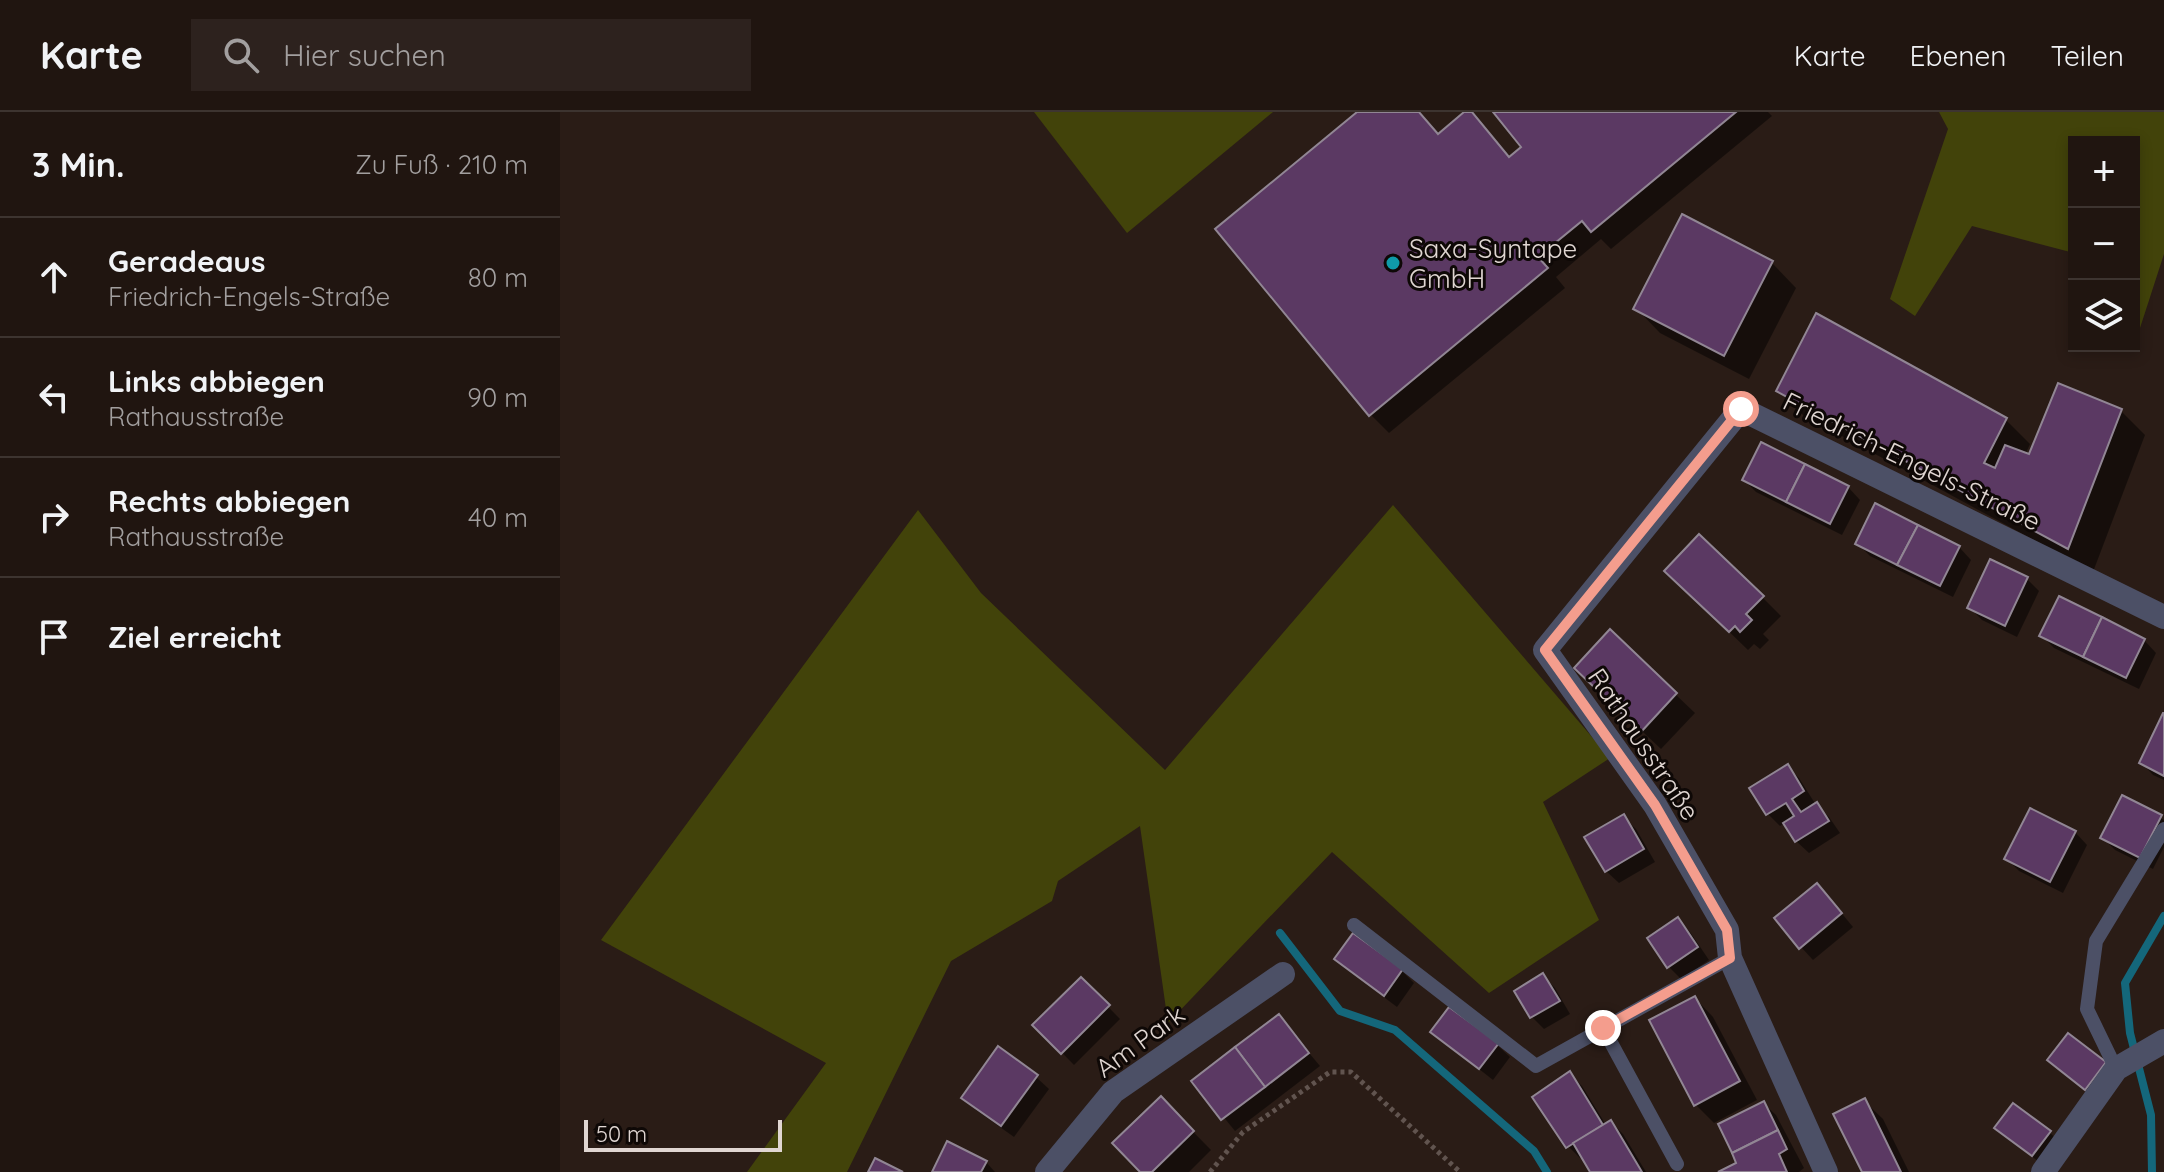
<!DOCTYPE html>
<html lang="de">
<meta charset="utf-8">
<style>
body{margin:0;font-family:Quicksand,sans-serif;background:#2d221e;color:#f1f3f6}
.controls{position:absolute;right:24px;top:24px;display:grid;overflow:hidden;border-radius:0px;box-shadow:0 4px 12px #0003}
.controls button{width:72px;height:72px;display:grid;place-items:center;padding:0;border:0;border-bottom:2px solid #3d3430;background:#201510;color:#f1f3f6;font:40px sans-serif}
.scale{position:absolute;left:24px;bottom:20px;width:198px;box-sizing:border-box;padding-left:8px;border:4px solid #e0d6d2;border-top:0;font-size:22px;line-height:28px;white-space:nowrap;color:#e0d6d2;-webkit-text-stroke:6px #0e0806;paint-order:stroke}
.stop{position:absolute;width:24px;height:24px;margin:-18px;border:6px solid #f49d8d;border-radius:50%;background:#fff}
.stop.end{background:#f49d8d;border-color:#fff;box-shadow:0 2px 8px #0008}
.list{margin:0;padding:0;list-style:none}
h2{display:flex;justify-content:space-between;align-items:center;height:104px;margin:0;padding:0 32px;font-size:34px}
h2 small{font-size:26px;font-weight:400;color:#a29f9f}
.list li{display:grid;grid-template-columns:52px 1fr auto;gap:24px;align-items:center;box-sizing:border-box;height:120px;padding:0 32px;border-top:2px solid #3d3430}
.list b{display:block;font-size:30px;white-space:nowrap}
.list p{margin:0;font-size:26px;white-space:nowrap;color:#a29f9f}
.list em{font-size:26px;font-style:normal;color:#a29f9f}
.icon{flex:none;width:44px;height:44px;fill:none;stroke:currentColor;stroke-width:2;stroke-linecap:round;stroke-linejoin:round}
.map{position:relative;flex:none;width:1604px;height:1060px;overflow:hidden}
header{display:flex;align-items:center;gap:48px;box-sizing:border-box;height:112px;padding:0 40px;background:#201510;border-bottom:2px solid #3d3430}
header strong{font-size:38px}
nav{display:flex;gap:44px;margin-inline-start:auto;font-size:28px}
.search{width:560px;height:72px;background:#2d221e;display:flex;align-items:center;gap:20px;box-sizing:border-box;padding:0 28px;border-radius:0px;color:#a29f9f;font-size:30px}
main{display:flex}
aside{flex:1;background:#201510}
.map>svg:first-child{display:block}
.green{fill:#42430a}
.shadow{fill:#0007}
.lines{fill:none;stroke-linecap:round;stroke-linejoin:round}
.stream{stroke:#14677b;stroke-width:8}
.building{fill:#5b3963;stroke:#918694;stroke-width:2}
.path{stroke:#61544f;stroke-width:5;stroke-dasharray:4 4;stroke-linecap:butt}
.lane{stroke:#4c5066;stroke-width:14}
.street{stroke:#4c5066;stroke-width:24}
.route{stroke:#f49d8d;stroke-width:10}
.culture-dot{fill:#0f9aa8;stroke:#0e0806;stroke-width:3}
.labels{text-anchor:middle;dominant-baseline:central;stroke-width:6;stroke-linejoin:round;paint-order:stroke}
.poi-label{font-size:26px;fill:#e0d6d2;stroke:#0e0806;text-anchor:start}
.street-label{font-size:26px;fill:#e0d6d2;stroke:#0e0806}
</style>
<header>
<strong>Karte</strong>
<div class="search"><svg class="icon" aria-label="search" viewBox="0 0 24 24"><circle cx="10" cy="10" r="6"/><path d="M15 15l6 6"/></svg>Hier suchen</div>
<nav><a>Karte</a><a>Ebenen</a><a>Teilen</a></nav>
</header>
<main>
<aside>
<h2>3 Min.<small>Zu Fuß · 210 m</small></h2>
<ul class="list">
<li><svg class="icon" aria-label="ahead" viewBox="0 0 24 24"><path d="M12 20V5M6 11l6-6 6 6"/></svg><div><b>Geradeaus</b><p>Friedrich-Engels-Straße</p></div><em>80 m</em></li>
<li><svg class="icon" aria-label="left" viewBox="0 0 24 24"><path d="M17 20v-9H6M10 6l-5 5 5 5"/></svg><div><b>Links abbiegen</b><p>Rathausstraße</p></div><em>90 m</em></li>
<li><svg class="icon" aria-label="right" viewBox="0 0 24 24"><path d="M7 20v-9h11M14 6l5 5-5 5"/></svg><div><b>Rechts abbiegen</b><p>Rathausstraße</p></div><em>40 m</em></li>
<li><svg class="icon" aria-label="arrive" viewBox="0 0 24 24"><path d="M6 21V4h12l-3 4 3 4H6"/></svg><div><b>Ziel erreicht</b></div></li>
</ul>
</aside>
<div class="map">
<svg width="1604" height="1060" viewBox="0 0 1604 1060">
<rect width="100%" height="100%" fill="#2a1c16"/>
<g class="green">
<polygon points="474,0 713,0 567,121"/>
<polygon points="1379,0 1604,0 1604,142 1580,216 1574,212 1574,30 1514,30 1514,141 1412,114 1355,204 1330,187 1388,17"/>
<polygon points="833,393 1050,646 983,690 1039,808 929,881 772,740 608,911 580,714 498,769 492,789 391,849 287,1060 187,1060 266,951 41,828 358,398 421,481 605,658"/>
</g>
<g class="shadow">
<polygon points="800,0 860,0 879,23 909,0 951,46 964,35 935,0 1208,0 1212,4 1051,137 1041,127 996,165 1005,176 829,321 810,302"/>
<polygon points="1212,151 1236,176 1189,267 1100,221 1076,196"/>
<polygon points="1219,279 1446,308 1470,332 1465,343 1470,345 1561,299 1585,323 1533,460 1243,303"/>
<polygon points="1184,368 1288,375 1300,388 1282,423 1196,380"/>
<polygon points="1297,431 1399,435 1411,448 1393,485 1310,444"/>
<polygon points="1467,467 1479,479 1457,525 1422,508 1409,495"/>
<polygon points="1126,478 1202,485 1221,504 1203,522 1209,528 1200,537 1194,532 1188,538"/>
<polygon points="1050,520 1135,601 1101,637 1035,575"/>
<polygon points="1482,524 1584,528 1596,541 1579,577 1494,536"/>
<polygon points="1604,604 1604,668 1593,663 1581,650"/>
<polygon points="1227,654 1239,666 1256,693 1269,705 1280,721 1249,741 1236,729 1225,711 1220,714 1208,702 1192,676"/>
<polygon points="1563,685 1604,708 1604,735 1593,757 1555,738 1542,725"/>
<polygon points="1063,705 1076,717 1095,750 1059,771 1046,759"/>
<polygon points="1515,720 1527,733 1503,781 1459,759 1447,747"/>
<polygon points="1269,786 1293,815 1253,848 1241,835"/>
<polygon points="1118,808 1130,820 1149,848 1121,867 1109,855 1090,827"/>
<polygon points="776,847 842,859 854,871 837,895 789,859"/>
<polygon points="983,864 995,876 1010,902 984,917 972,905 957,879"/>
<polygon points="521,867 560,907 514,953 475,913"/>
<polygon points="1135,886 1153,905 1197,988 1154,1011 1135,992"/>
<polygon points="719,905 760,954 675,1019 634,969"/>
<polygon points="872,920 937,933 950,945 933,968"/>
<polygon points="1489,948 1544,952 1557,964 1538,989"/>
<polygon points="1010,962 1022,974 1046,1013 1051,1010 1063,1022 1086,1060 1033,1060 1023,1044 1020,1046 1008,1034"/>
<polygon points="476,965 489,977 454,1025 416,998 403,985"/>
<polygon points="601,987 651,1038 629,1060 583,1060"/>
<polygon points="1304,989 1323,1007 1349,1060 1304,1060"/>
<polygon points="1203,991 1216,1003 1244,1056 1239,1060 1162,1060 1179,1052"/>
<polygon points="1437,1016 1489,1020 1502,1032 1485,1055"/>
<polygon points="426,1050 435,1060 374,1060"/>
</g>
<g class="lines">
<g class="stream">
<polyline points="720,821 780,899 835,918 974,1039 987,1060"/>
<polyline points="1592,1060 1591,1003 1570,921 1565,871 1604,804"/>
</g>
</g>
<g class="building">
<polygon points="797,0 859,0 878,22 904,0 912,0 949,45 961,35 933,0 1176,0 1031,120 1022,109 978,145 988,156 809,304 655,117"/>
<polygon points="1122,102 1213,149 1164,244 1073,197"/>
<polygon points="1256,201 1447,306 1424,351 1435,356 1445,333 1469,342 1498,271 1562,297 1508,437 1216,279"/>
<polygon points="1201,330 1245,352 1226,390 1182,368"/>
<polygon points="1245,352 1289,374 1270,412 1226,390"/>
<polygon points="1315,391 1358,413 1337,453 1295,432"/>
<polygon points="1358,413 1400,434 1380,474 1337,453"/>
<polygon points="1139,422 1204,484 1186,502 1192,508 1180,520 1175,514 1169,520 1104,459"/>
<polygon points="1430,447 1468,465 1445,514 1407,496"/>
<polygon points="1499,484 1542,505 1523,545 1479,524"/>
<polygon points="1542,505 1585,527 1566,566 1523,545"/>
<polygon points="1050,517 1117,581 1081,620 1014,556"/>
<polygon points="1603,601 1604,601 1604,664 1579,651"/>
<polygon points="1228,652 1244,679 1232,687 1241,700 1257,690 1269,709 1235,730 1223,711 1234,704 1226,691 1206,703 1189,676"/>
<polygon points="1562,683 1602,703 1580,746 1540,726"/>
<polygon points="1470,696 1516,719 1490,770 1444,747"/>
<polygon points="1064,702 1084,737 1045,760 1024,725"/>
<polygon points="1257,771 1282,801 1239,837 1214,806"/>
<polygon points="1118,805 1138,835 1107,856 1087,826"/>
<polygon points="793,821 843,857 824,884 774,847"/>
<polygon points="983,861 1000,889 970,906 954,879"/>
<polygon points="521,865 550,893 501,942 472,913"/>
<polygon points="1135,884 1180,969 1134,994 1089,908"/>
<polygon points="889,895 939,931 919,957 870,920"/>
<polygon points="719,902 749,941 705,975 675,935"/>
<polygon points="1508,921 1546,950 1525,978 1487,948"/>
<polygon points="438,934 478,963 441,1014 401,986"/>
<polygon points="675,935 705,975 661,1008 631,969"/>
<polygon points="1010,959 1043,1013 1006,1036 972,985"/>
<polygon points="601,984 634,1019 592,1060 580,1060 552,1031"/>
<polygon points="1305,986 1341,1060 1302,1060 1273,1002"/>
<polygon points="1204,989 1218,1018 1172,1041 1158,1012"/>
<polygon points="1453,991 1491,1019 1472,1044 1434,1016"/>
<polygon points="1051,1008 1082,1060 1030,1060 1013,1031"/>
<polygon points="1218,1018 1227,1037 1219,1042 1227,1060 1158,1060 1176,1051 1172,1041"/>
<polygon points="387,1029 427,1049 421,1060 372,1060"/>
<polygon points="315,1046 343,1060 308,1060"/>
</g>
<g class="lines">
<polyline class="path" points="650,1060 683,1020 770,960 791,960 900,1060"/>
<g class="lane">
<polyline points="794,813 976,954 1170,846"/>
<polyline points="1043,916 1117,1052"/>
<polyline points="1556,957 1527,897 1536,829 1604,717"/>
</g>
<g class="street">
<polyline points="487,1060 553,980 723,862"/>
<polyline points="1266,1060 1170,846 1167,818 1095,693 985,538 1181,297 1604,505"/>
<polyline points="1483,1060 1556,957 1604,929"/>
</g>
</g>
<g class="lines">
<polyline class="route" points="1043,916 1170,846 1167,818 1095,693 985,538 1181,297"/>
</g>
<circle class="culture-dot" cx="833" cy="151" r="8"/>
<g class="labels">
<g class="poi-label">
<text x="849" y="136">Saxa-Syntape<tspan x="849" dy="30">GmbH</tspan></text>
</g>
<g class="street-label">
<text transform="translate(1352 349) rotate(26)">Friedrich-Engels-Straße</text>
<text transform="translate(1084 632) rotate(56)">Rathausstraße</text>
<text transform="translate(580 929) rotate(-36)">Am Park</text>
</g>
</g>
</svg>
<div class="controls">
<button>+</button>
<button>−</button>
<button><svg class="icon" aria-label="layers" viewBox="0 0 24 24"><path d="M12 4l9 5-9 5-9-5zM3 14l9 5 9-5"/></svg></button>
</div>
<div class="scale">50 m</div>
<div class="stop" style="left:1181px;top:297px"></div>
<div class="stop end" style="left:1043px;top:916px"></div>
</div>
</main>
